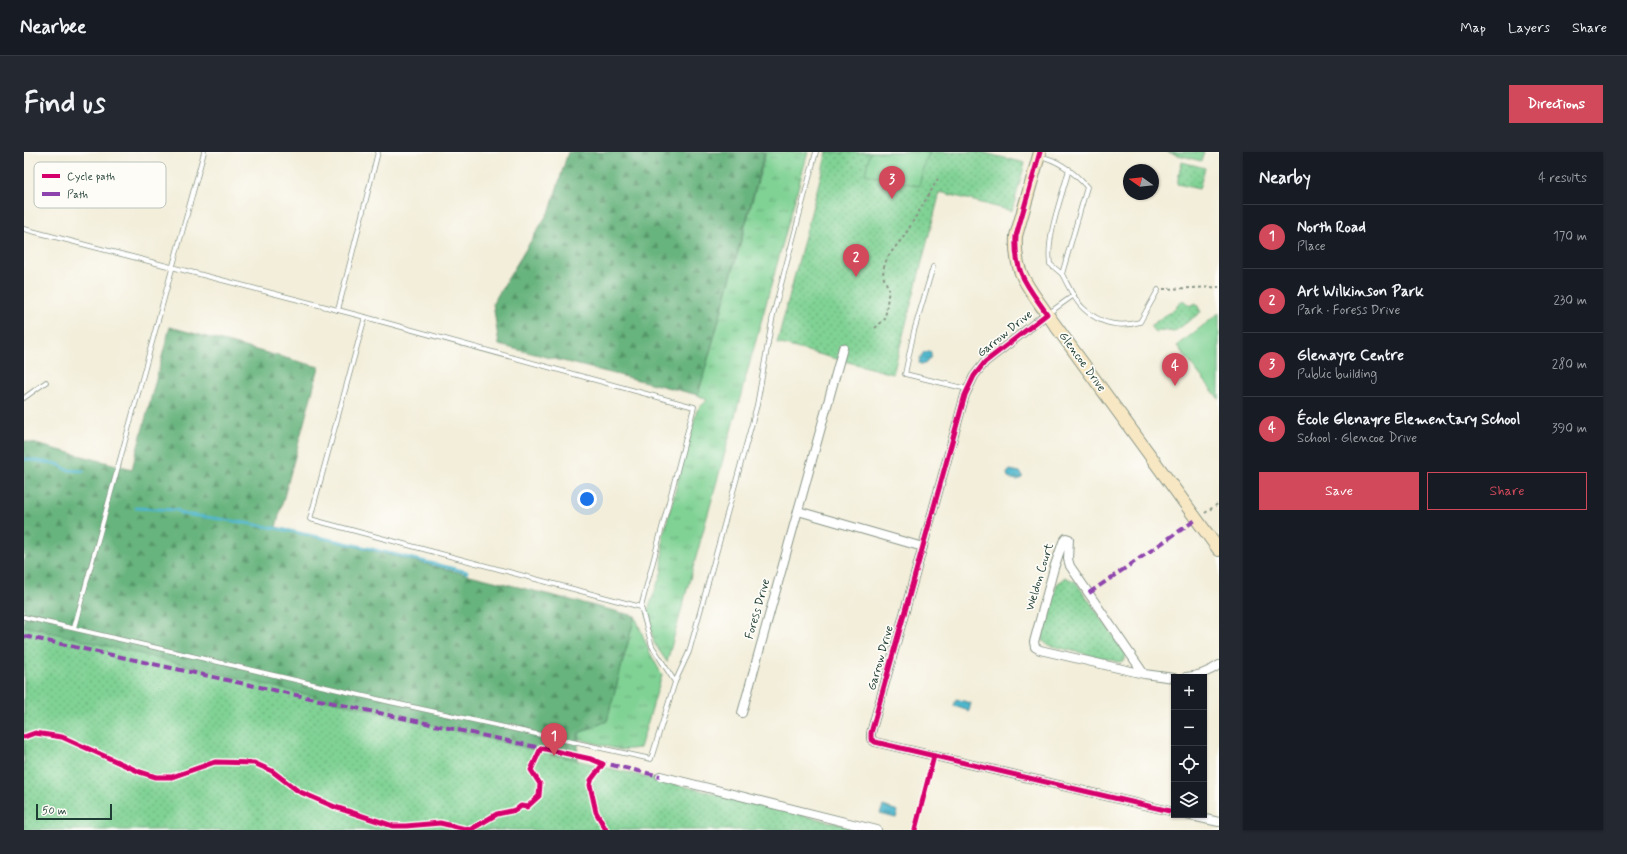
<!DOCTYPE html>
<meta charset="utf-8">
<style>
body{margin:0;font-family:Mynerve,sans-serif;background:#242831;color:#f1f3f6}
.controls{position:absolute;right:12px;bottom:12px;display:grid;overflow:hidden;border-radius:0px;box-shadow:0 1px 3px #0004}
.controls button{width:36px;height:36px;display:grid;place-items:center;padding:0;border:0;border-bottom:1px solid #363941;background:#171b24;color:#f1f3f6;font:20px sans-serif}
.compass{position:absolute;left:1099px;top:12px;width:36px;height:36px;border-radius:50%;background:#171b24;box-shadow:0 1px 3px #0004;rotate:285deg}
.scale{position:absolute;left:12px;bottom:10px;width:76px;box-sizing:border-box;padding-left:4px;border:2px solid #1f3d34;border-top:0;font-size:11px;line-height:14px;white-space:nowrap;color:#1f3d34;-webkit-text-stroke:3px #fdfcf7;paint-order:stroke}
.you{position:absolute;left:563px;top:347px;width:14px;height:14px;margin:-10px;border:3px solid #fff;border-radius:50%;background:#1a73e8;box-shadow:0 0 0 6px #1a73e833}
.badge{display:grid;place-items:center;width:26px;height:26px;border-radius:50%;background:#d1495b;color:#fff;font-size:13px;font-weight:700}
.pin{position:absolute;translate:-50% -33px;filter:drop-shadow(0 1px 2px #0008)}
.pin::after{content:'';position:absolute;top:21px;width:14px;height:12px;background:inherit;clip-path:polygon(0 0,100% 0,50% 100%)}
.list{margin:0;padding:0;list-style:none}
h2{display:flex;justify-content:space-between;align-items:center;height:52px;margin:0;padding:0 16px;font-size:17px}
h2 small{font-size:13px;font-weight:400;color:#9ea1a6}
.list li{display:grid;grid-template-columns:26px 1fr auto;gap:12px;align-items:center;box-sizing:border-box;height:64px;padding:0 16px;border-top:1px solid #363941}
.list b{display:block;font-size:15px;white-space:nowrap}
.list p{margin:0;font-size:13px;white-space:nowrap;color:#9ea1a6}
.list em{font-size:13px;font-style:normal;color:#9ea1a6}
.actions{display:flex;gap:8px;padding:12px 16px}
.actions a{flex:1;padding:9px 0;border:1px solid #d1495b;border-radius:0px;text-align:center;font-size:14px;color:#d1495b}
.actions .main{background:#d1495b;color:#fff}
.icon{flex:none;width:22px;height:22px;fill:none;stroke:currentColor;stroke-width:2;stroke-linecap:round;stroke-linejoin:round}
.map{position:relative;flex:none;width:1195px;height:678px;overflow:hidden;border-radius:0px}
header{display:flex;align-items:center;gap:24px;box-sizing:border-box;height:56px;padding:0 20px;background:#171b24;border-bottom:1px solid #363941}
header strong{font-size:19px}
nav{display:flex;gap:22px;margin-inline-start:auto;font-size:14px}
.intro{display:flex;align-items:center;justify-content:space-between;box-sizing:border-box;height:96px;padding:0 24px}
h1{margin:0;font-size:28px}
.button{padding:10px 18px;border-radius:0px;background:#d1495b;color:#fff;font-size:14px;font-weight:700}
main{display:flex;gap:24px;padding:0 24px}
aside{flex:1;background:#171b24;border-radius:0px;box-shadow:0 1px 3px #0004}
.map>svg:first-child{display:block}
.grass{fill:url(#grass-tufts);stroke:#508864}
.forest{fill:url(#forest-firs);stroke:#447859}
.park{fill:url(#park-dots);stroke:#508864}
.garden{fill:#80d294;stroke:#508864}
.water{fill:url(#water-ripples);stroke:#367a80}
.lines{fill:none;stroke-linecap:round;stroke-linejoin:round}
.stream{stroke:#4eb6cc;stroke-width:3}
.lane-casing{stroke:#899687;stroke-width:5.5}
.street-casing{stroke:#899687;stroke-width:10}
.secondary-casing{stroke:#899687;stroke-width:14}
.path{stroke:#899687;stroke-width:2;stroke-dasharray:3 3;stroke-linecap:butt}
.lane{stroke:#fff;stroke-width:4}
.street{stroke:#fff;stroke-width:8}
.secondary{stroke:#f8e7c3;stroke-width:12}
.quiet{stroke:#8e44ad;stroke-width:4;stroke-dasharray:8 4;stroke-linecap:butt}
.cycleway-casing{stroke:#fdfcf7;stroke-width:8}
.cycleway{stroke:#d6006c;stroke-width:5}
.labels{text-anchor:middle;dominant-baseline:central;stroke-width:3.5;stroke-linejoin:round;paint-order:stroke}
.street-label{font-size:12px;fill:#1f3d34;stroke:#fdfcf7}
.key{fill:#fdfcf7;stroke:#bac3bc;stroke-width:1}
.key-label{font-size:11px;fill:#1f3d34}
</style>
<header>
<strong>Nearbee</strong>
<nav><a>Map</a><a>Layers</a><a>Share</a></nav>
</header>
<div class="intro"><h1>Find us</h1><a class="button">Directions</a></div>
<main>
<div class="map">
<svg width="1195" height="678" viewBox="0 0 1195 678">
<defs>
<pattern id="grass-tufts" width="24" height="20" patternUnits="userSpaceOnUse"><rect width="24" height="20" fill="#80d294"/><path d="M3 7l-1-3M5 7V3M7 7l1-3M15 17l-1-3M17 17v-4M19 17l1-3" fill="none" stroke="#68ac7a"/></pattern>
<pattern id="forest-firs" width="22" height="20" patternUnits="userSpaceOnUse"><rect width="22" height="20" fill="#68b47e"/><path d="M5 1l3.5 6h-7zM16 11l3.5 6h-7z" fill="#559468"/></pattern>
<pattern id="park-dots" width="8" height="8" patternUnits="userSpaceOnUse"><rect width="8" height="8" fill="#80d294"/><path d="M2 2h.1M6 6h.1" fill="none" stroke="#68ac7a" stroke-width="1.8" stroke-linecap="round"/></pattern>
<pattern id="water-ripples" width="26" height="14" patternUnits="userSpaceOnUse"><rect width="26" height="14" fill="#4eb6cc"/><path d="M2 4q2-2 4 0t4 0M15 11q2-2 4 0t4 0" fill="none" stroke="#4095a6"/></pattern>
</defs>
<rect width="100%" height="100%" fill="#fdfcf7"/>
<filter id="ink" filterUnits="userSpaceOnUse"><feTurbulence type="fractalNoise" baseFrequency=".025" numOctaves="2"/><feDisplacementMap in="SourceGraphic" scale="8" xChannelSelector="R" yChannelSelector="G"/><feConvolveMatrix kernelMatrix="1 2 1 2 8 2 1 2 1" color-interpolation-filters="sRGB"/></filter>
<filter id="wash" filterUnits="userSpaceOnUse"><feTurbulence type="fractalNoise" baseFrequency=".012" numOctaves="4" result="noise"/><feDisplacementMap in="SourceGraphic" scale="16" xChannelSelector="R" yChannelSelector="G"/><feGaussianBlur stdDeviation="0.9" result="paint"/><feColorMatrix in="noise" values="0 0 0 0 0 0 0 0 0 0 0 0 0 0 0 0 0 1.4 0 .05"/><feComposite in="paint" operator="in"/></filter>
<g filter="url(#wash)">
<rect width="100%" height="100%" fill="#f3eeda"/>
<g class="grass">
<polygon points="742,0 784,0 643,510 630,491 623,461 638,419 639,384 673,258 683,248 674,243"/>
<polygon points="611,464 625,499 638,523 616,596 596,598 555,587 555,581 583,569"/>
</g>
<g class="forest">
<polygon points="544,0 741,0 674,243 475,193 469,151 527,56"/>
<polygon points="146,175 295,215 252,375 611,464 583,569 555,581 553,609 0,678 0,289 108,317"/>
</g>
<g class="park">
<polygon points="803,0 957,0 1001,11 988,59 916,40 869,222 753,191"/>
<polygon points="1158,10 1181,16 1175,37 1153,32"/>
<polygon points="1159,148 1166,154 1172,151 1177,160 1150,180 1136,178 1132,181 1126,174 1150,157"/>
<polygon points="1041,425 1052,430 1102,502 1101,508 1095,510 1024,493 1019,489 1018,483 1033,432"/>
<polygon points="0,474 840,678 0,678"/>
</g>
<g class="garden">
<polygon points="846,0 905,0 903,8 901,8 895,34 841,22"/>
<polygon points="1143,0 1180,0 1177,9"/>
<polygon points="1195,161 1195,247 1153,194"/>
</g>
<g class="water">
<polygon points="905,199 907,200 907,205 901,212 897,212 895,211 896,206 900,200"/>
<polygon points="986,318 996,320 998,323 998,326 993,328 984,326 983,321"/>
<polygon points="932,547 947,551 945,559 930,554"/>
<polygon points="859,654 874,659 872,666 856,662"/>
</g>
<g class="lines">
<g class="stream">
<polyline points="0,307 34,312 43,318 60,319"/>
<path d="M112,356L153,358L158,362C255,373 349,397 443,420"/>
</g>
</g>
</g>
<g filter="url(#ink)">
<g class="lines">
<defs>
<g id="lane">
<path d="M1015,4C1035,8 1050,20 1063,35L1038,122C1044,133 1050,148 1059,156C1076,172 1095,176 1116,170L1134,138"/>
<polyline points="0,77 341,165 670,255 617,455"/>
<polyline points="909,115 890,179 881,222 943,237"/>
<path d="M1038,122L1026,112C1022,84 1038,45 1045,17"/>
<polyline points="314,158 354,0"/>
<polyline points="1025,161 1050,143"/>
<polyline points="0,246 22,230"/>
<polyline points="0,465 366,550 627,607 651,530 628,494 617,455 286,367 341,165"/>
<polyline points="50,476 180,0"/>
<polyline points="651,530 665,500 733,253 749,163 792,0"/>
</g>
<g id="street">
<polyline points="1023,162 961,210 950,224 941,243 847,581 847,587 851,590 1150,660"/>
<polyline points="774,359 899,395"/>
<polyline points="1120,522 1046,414 1044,407 1045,387 1042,386 1039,390 1030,416 1010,490 1011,495 1016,498 1120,522 1150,526"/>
<path d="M1162,525C1174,524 1185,520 1195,513"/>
<polyline points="718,561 819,196"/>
<polyline points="636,624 853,678"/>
<polyline points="1163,663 1195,670"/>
</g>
<path id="secondary" d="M1016,0L992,84C990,121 1003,133 1023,162L1195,398"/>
</defs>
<use href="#lane" class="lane-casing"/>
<use href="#street" class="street-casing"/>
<use href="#secondary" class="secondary-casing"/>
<g class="path">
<polyline points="1139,137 1195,135"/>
<polyline points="851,176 861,167 865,137 860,127 859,118 862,109 865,103 881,83 915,25"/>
<polyline points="1181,361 1195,351"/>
<polyline points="891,678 908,611"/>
</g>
<use href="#lane" class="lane"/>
<use href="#street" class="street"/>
<use href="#secondary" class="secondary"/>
<g class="quiet">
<polyline points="1065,441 1173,367"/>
<polyline points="0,484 517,596"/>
<polyline points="575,610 636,624"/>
</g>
<defs>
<g id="cycleway">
<path d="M1016,0L992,84C990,121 1003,133 1023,162L961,210L950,224L941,243L847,581V587L851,590L1150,660"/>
<polyline points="0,585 11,581 38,585 116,620 132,625 148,625 191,610 230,611 248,619 274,639 311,655 369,674 382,674 416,671 446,678 473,662 492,658 497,654 503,655 515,644 516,632 507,618 517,596 567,607 579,612 567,628 566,633 572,660 582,678"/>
<polyline points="891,678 910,604"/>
</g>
</defs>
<use href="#cycleway" class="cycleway-casing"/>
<use href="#cycleway" class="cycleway"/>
</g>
</g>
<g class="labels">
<g class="street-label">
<text transform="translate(981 182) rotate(-39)">Garrow Drive</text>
<text transform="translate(1058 210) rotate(54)">Glencoe Drive</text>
<text transform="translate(1016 425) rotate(-73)">Weldon Court</text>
<text transform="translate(734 457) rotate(-74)">Foress Drive</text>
<text transform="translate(857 506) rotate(-74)">Garrow Drive</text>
</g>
</g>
<rect x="10" y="10" width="132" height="46" rx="6" class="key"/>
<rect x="18" y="22" width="18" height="4" fill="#d6006c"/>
<rect x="18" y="40" width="18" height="4" fill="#8e44ad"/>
<g class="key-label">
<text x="43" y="28">Cycle path</text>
<text x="43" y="46">Path</text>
</g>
</svg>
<div class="controls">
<button>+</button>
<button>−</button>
<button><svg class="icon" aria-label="locate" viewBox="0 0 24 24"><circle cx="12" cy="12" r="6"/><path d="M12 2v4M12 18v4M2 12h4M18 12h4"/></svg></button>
<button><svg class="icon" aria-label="layers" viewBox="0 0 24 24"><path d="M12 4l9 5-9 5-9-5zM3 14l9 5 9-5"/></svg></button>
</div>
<svg class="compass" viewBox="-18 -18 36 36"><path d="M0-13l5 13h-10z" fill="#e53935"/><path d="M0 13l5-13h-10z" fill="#9ea1a6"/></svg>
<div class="scale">50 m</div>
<div class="you"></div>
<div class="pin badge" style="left:530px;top:604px">1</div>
<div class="pin badge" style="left:832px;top:125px">2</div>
<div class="pin badge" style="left:868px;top:47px">3</div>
<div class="pin badge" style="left:1151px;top:234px">4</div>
</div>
<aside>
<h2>Nearby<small>4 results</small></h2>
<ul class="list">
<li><span class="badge">1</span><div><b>North Road</b><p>Place</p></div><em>170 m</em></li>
<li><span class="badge">2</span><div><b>Art Wilkinson Park</b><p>Park · Foress Drive</p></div><em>230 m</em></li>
<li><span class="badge">3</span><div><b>Glenayre Centre</b><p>Public building</p></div><em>280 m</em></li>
<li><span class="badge">4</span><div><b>École Glenayre Elementary School</b><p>School · Glencoe Drive</p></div><em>390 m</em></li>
</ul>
<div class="actions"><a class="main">Save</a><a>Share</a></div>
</aside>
</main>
